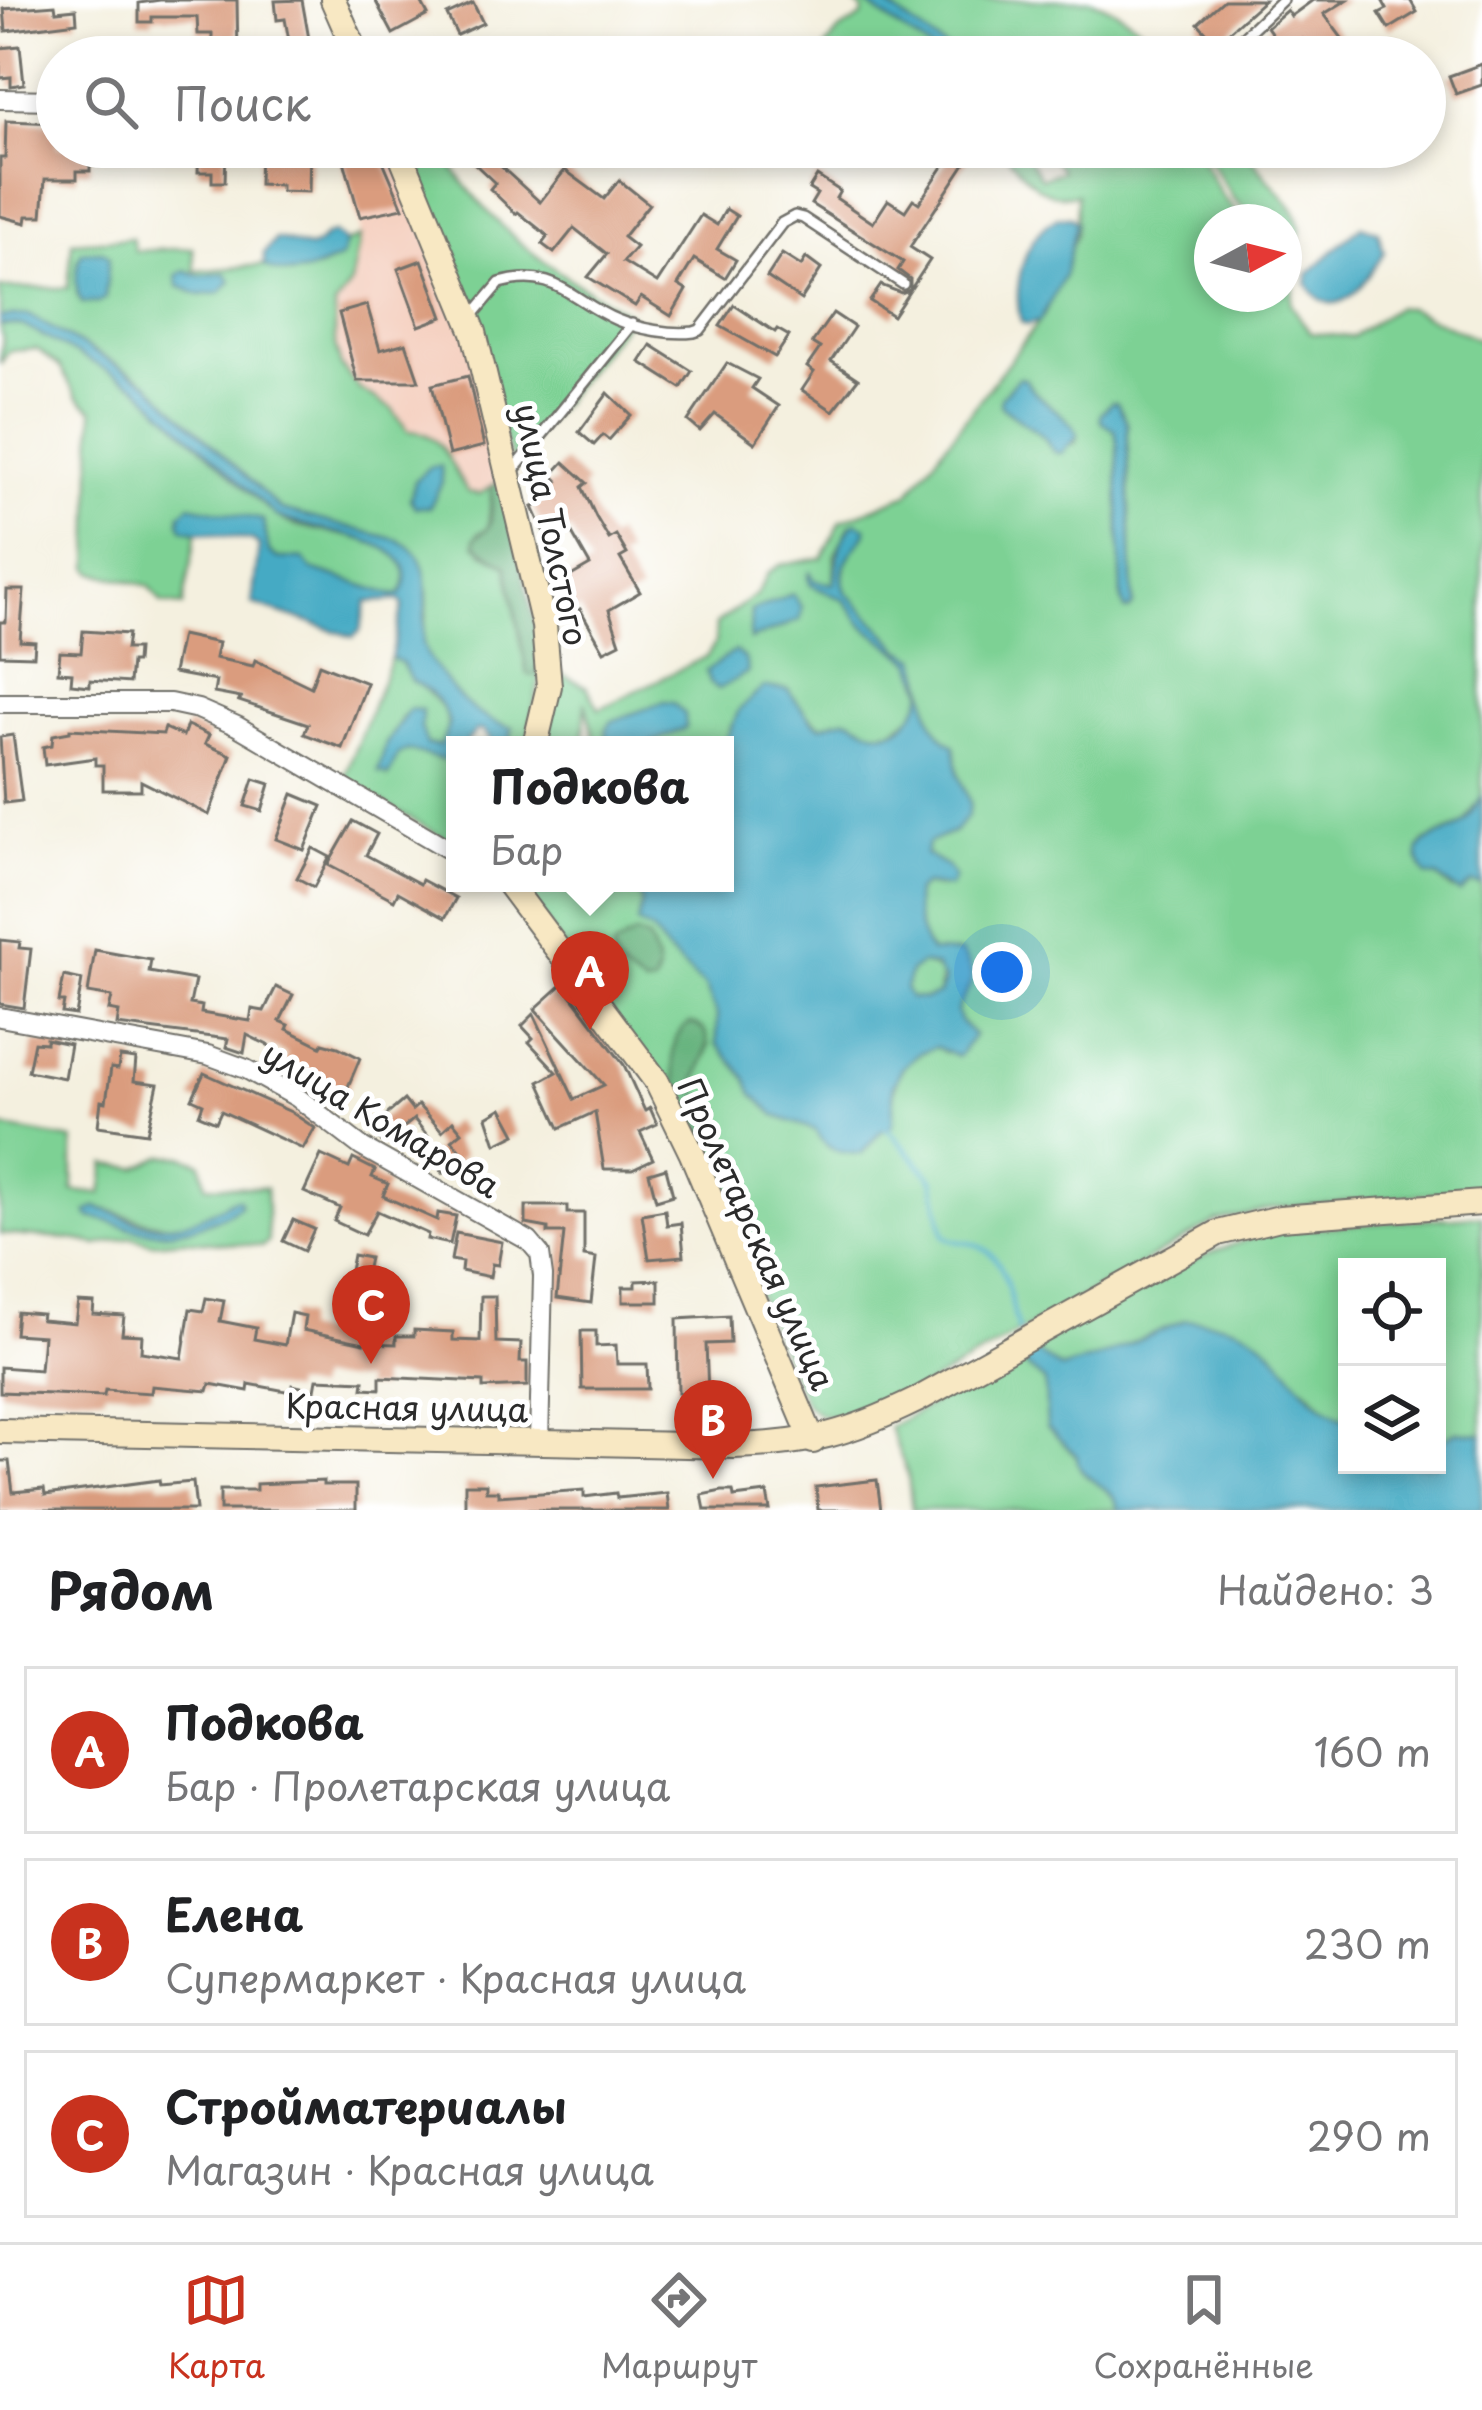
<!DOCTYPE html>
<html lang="ru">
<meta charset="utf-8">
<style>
body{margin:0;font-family:"Playpen Sans",sans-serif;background:#f6f6f6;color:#202124}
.controls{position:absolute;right:36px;bottom:36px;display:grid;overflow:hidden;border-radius:0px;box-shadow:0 6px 18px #0003}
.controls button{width:108px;height:108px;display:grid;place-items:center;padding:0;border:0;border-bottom:3px solid #e0e0e0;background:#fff;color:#202124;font:60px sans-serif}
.compass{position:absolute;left:1194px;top:204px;width:108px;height:108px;border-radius:50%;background:#fff;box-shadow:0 6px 18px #0003;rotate:83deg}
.you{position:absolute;left:1002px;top:972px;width:42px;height:42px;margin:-30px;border:9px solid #fff;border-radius:50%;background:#1a73e8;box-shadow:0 0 0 18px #1a73e833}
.badge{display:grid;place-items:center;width:78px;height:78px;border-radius:50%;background:#c8321e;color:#fff;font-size:39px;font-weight:700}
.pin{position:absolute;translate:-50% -99px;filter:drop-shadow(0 3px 6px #0008)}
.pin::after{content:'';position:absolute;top:63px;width:42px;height:36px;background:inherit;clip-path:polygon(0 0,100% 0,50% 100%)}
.popup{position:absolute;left:446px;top:736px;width:288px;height:156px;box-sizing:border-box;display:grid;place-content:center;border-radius:0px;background:#fff;filter:drop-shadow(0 3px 9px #0005);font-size:39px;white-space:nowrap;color:#757577}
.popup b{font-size:45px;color:#202124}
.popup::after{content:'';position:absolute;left:50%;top:100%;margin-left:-24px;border:24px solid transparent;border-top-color:#fff}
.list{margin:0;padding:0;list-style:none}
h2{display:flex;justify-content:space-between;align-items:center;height:156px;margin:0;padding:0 48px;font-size:51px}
h2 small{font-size:39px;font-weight:400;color:#757577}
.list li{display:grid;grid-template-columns:78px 1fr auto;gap:36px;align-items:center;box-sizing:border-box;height:168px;margin:0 24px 24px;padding:0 24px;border:3px solid #e0e0e0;border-radius:0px}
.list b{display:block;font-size:45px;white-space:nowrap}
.list p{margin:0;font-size:39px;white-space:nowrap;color:#757577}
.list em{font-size:39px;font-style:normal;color:#757577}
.icon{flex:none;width:66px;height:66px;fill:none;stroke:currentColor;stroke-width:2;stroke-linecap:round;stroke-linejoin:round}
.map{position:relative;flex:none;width:1482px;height:1510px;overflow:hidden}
.search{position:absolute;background:#fff;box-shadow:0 6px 18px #0003;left:36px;right:36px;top:36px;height:132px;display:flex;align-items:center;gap:30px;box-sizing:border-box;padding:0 42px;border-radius:66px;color:#757577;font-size:45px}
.sheet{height:732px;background:#fff}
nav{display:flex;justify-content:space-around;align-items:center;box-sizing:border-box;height:168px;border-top:3px solid #e0e0e0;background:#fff;font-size:33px;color:#757577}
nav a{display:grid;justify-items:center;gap:6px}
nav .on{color:#c8321e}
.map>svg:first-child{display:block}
.built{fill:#f5d2c2}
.green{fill:#7dd194;stroke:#547e60;stroke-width:3;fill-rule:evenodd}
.forest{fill:#66b37e;stroke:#486f54;stroke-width:3}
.water{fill:#44aac4;stroke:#386a78;stroke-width:3;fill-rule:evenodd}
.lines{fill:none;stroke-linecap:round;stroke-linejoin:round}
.stream{stroke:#44aac4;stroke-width:4.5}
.building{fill:#da9c7e}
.lane-casing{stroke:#71706a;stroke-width:14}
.street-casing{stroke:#71706a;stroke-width:22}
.secondary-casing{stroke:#71706a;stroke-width:28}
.lane{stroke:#fff;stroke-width:9}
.street{stroke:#fff;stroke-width:18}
.secondary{stroke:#f8e8c3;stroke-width:24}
.labels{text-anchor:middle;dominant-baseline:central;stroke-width:10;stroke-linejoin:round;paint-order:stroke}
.street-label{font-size:33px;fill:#2b2b2b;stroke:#fff}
</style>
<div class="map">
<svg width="1482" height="1510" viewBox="0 0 1482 1510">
<rect width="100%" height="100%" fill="#fff"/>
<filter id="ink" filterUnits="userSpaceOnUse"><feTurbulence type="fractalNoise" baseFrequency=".00833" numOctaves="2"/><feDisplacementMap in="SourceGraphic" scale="24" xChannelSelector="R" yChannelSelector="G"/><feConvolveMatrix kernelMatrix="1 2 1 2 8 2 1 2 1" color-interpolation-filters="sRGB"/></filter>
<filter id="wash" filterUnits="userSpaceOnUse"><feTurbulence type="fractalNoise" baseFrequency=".004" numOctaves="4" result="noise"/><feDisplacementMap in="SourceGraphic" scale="48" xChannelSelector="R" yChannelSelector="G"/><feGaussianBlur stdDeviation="2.7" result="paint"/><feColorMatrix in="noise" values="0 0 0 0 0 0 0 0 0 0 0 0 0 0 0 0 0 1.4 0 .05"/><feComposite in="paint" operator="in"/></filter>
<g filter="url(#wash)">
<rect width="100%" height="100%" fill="#f4f0df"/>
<polygon class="built" points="337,147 390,147 469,340 501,479 480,494 468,492 437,440 408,431 392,409 359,389 341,366 335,345 335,306 351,284 360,229"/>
<g class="green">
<polygon points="850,0 861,0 940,57 826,57 825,49 838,32 862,17 863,10"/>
<path d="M880,0H1091C1124,11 1147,31 1170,57H957Z"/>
<path d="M405,147H438C496,234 542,265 631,315L513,464Z"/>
<path d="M999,147H1020L1041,178L1062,171L1044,147H1194L1223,197L1245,222H1212V294H1284V236L1288,234L1284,231V222H1258L1233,198L1201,147H1242L1295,211L1301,228L1291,304L1310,333L1352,337L1396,307L1408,308L1482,341V797L1463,824L1422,843L1438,877L1452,890L1472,883L1482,885V1189L1275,1208L1215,1222L923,1387L849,1420L818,1414L805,1403L676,1104L517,883H637L654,933L665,949L706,988L717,1015V1044L747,1079L753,1094L861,1154L880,1132L892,1125C893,1085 892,1061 936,1047L946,1053L974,1035L960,1021L957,1011L962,998L961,953L930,952C918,932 913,914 916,891L924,885L939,888L954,877L947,867L925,854L928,842L954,832L970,803L958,773L954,746C920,726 932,692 917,659L901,649L846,592L843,583L846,555L857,545L850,525L835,555L834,584L815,581L811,585L844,600L864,626L913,662L924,691L915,714L892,730L874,732L837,720L821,726L806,714L732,724L724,745H645L686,727L664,702L606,730L608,745H596L585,701L584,743L545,745L558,673L587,687L599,709L707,656L715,643L716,624L757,594L768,573L780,565L822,558L841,521L908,494L1044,315L1076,234L1077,194C1037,202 1024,172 999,147ZM1025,379C1037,403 1067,411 1078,436L1075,443L1054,452L1044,437L1000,405ZM1103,422H1127L1133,605L1129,610L1122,600L1117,443L1115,430ZM792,594L802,607L800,620L751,638V611ZM648,939L656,959L644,986L615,966ZM709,1047L695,1086L707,1111L706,1134L695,1125L675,1075Z"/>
<path d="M360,237L351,284L335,306V345L341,366L359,389L392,409L408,431C444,430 450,468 468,492L480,494L492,486L488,528L478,533L482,552L507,565L542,664L527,745H504L511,741L512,728C501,725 487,722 477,716C458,703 425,664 423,641C422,631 426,622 427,613C429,591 425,558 407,544L281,510L141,378L28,315L0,317V288H68L72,242L132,238L135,251L193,248L195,271L264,265L289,274L319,268L341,258L345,243ZM109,257L105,298L82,303L77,294L78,259Z"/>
<path d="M0,325H22L137,386L264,506C272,512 280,519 289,523C322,536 432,536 401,594L393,595L311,569L304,559L278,558L269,552L263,520L184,529L197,531L183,606L162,603L149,586L95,573L90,569L93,410L77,397L60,367L37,349L9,351L0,364L3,341Z"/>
<path d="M391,658L402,663C416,692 466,706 440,747L427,745L424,740L420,722L404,715L386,744L388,775L398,754L408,750L450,762L455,760V844L343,780Z"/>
<polygon points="921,963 941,972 939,994 926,999 910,998 905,989 909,972"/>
<path d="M0,1127L73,1140V1191L102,1194L106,1164L137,1168L162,1156H183L201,1163L206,1185L266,1188L268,1242L262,1246L185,1240L151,1243L132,1237L97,1245L78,1240L0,1234ZM229,1202L240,1205C215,1223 171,1238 139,1229C124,1225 108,1217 93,1218L96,1207C147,1219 180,1243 229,1202Z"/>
<path d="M1482,1215V1434L1456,1432L1437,1443V1267H1347V1420L1332,1414L1307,1389L1185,1320L1100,1357L1061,1369L1031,1349C1112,1304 1191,1250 1283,1230Z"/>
<path d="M1017,1358L1045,1382C1055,1420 1039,1425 1077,1456C1079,1485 1113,1480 1119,1510H912L908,1475L889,1427Z"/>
</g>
<g class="forest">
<polygon points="501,479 537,633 537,674 532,676 527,674 507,566 475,545 475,538 488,528 491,519 492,486"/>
<path d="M636,934L648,939C654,955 663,969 653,985L644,986C630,975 607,967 614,947Z"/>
<path d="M690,1023C724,1032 699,1063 695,1086L712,1123L705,1134C682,1114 655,1042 690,1023Z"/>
</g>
<g class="water">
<polygon points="861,0 880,0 957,57 940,57"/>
<path d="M1058,217H1071L1076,223L1064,276L1040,321L1027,325L1021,322C1012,287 1023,235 1058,217Z"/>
<path d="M1361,226L1378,231L1384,252C1366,281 1336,331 1307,284L1308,274Z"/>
<path d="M334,233L345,243L341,258C317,269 289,282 264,265V253L276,239C301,241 308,260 326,235Z"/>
<path d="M103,251L109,257L105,298L99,303H82C74,290 75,266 82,252Z"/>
<polygon points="185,270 200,276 225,273 231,281 220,293 200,295 178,286 177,275"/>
<path d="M28,315L148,383L281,510L398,540C440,558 423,608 423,644L427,654C449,689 471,718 512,728L510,741L494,745L482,730L476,731L464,745H455V760L450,762L408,750L398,754L389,775L378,772L386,744L409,709L422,710L421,727L427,745L441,746L449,723C441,702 432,690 411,681L402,663L391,658L403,605L399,600L367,602L360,631L353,637L252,604L259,546L253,541L184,529L180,522L181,513L190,505L263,520L269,552L278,558L304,559L311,569L393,595L401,594C433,535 308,534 275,515L137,386L22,325H0V317Z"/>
<path d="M1018,378L1025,379C1037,403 1067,411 1078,435L1062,453L1054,452L1044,437L1000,405L1001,397Z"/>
<polygon points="1112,402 1117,403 1127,422 1133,605 1129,610 1125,610 1122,600 1117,443 1115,430 1102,422 1100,415"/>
<polygon points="441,466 442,482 430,507 415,507 410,499 415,481 429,467"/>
<path d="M856,522L866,527V533C852,552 836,566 846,592L901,649L917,658C932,692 920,726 954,745L958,773L970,803L968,816L954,832L928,843L925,854L947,867L954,877L950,887L924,885L916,891C913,914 918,932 930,952L961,953C982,981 967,986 957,1011L960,1021L974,1035L958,1057L936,1047L918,1053L902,1068L893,1085V1125L880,1132L861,1154C838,1153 826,1151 815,1130L776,1116L753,1094L747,1079L717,1044V1015L706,988L665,949L654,933L637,923L642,903L637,883H725L724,745L739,710L764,687L788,690L812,721L821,726L846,718C855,721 866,729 874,731C901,738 919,712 924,690L913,662L864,626L844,600L811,585L808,578L810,572L815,581L834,584C839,559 835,541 856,522ZM921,964L935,966L944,981L939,994L926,999L910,998L905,989L910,972Z"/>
<polygon points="793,594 802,607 800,620 750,640 751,611"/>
<polygon points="735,651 745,659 748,672 719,689 710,684 706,671"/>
<polygon points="664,702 673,703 685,714 686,728 645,745 608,745 606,730 612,721"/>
<path d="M1482,795V885L1472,883L1460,893L1438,877L1427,876C1402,839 1435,841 1457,828C1469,821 1477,807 1482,795Z"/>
<path d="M234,1199H239L240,1205C215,1223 177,1235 146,1231C125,1229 109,1219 89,1217L87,1212L96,1207C112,1211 126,1220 142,1223C177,1231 206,1216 234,1199Z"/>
<path d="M1185,1320C1292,1319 1276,1390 1347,1420V1465H1437V1443L1456,1432L1482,1434V1510H1119C1112,1480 1079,1485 1077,1456L1047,1427L1045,1382L1017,1358L1031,1349L1061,1369L1100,1357Z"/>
</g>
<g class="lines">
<path class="stream" d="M886,1127L933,1179L944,1235C956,1245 966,1240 979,1246C1009,1258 1010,1304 1018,1331"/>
</g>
<g id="blocks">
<g class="building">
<polygon points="160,0 237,0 238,57 212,57 212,34 198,34 197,17 152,17 152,22 139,22 139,3"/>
<polygon points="302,0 309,39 313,57 292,57 285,19 277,20 275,1"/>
<polygon points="375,0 420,0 428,15 393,34"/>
<polygon points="1224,0 1264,0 1216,43 1198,23"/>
<polygon points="1313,0 1347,0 1324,14 1356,57 1315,57 1302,39 1278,57 1254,57 1275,38 1267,27 1287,10 1291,16"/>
<polygon points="1382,0 1410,0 1417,12 1389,29 1379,13 1387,9"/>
<polygon points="473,3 483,23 457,35 447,15"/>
<polygon points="55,5 56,11 76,9 77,22 6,31 4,9"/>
<polygon points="20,46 24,84 11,86 11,77 0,78 0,48"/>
<polygon points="1482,64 1482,85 1456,94 1449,76"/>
<polygon points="6,121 57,123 57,147 77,147 77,153 90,156 90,171 77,171 77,179 45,179 42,216 27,216 26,223 0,216 0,158 5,158"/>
<polygon points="199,147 226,147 225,182 212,182 212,172 198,172"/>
<polygon points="260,147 310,147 309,192 281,191 281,185 259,184"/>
<polygon points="340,147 377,147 403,208 360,217"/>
<polygon points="457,147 510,147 496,162 540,202 565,170 604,199 619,180 649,204 623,237 636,247 623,262 657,283 701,215 717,225 726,209 737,216 717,249 736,260 725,278 694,259 678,285 686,290 671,316 641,297 635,306 588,277 607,254 574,228 554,253 542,244 548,236 518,212 516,214 490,189 495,183"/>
<polygon points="956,147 976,147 910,247 930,260 893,316 870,301 881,285 901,293 910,290 910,279 898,270 903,262 811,204 817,194 809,189 817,176 840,191 836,198 873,223 888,200 905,211 913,199 919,203"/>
<polygon points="782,254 801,266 806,258 821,269 801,300 767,277"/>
<polygon points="422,260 443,317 419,326 398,269"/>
<polygon points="367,305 380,350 406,343 419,381 357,381 339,313"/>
<polygon points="734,305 775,332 777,329 789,336 775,357 720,326"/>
<polygon points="833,313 854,327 831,361 858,379 833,411 802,390 814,372 807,367 820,348 812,343"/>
<polygon points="651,345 692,371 681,388 640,362"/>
<polygon points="727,363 758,379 752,388 779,406 755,443 715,414 700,431 688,421"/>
<polygon points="468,376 484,446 449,455 432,385"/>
<polygon points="608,393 631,415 609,440 603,435 594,445 579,432"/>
<polygon points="564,462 587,483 582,487 596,517 609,539 616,535 627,554 620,558 640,592 609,610 620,643 604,651 580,609 571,613 557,584 590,565 570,530 548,540 533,507 541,504 535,491 558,481 552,475"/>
<polygon points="7,590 24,590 20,641 35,642 34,656 0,655 0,622 6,622"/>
<polygon points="83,631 128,634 126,649 137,649 136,662 131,662 129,683 90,680 90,686 71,684 72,673 58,672 60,652 81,653"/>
<polygon points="181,635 218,643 215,658 253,666 255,660 311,687 319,664 367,683 342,748 304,734 308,724 239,701 241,698 214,693 216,681 173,673"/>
<polygon points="187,725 209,735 205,744 231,755 209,815 141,781 141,790 103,790 103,765 95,765 95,758 45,765 43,747 52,745 53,735 70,732 70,729 163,734 165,728 183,736"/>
<polygon points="13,735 22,801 4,803 0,737"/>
<polygon points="254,779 270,784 262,811 245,806"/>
<polygon points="293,794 322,806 304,850 276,839"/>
<polygon points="353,821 377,834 366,855 420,884 422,880 456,898 445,918 398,892 394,900 328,865"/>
<polygon points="313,848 330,857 314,887 297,878"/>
<polygon points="0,940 20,942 19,948 31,949 24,1008 0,1004"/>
<polygon points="95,950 151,960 149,972 195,980 190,1004 202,1006 201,1013 250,1021 252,1009 264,1011 276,987 293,995 280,1021 289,1025 287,1029 321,1046 323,1043 338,1047 360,1058 342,1101 300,1080 303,1074 283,1065 288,1055 247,1035 244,1053 226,1047 228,1039 117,1025 119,1012 109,1010 112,997 88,993"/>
<polygon points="64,976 82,980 76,1015 62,1013 64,1002 59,1002"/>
<polygon points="563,984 624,1065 645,1111 650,1108 657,1124 640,1132 653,1159 632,1169 604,1169 595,1112 560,1128 539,1082 557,1072 529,1042 533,1038 522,1026 534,1014 574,1099 604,1085 535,1009"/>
<polygon points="46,1039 70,1044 64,1078 28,1071 34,1042 46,1043"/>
<polygon points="120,1057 136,1059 134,1081 158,1084 147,1133 98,1126 101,1101 106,1102 111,1068 118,1069"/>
<polygon points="204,1073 291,1112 315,1128 303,1149 221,1111 216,1122 199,1115 203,1104 192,1099"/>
<polygon points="404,1100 412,1110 418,1105 442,1131 453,1121 462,1132 452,1140 464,1155 443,1173 429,1156 438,1149 414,1119 384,1144 373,1133 380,1127 377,1123"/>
<polygon points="502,1108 516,1134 496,1144 487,1117"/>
<polygon points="321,1155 349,1168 353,1159 375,1170 372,1177 388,1184 383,1196 437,1220 438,1213 456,1216 450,1244 427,1239 428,1234 377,1211 364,1235 334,1221 340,1208 304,1192"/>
<polygon points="666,1168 673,1195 656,1200 649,1173"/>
<polygon points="526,1206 567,1206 567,1213 584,1213 584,1256 596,1258 591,1303 557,1298 564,1233 548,1233 548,1228 526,1224"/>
<polygon points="665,1210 667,1225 681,1223 684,1256 649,1259 642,1214"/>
<polygon points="293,1220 314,1229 304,1251 283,1241"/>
<polygon points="456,1233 502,1242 498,1265 492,1264 490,1277 461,1271 462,1262 451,1260"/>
<polygon points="353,1255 369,1258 360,1301 345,1297"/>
<polygon points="659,1280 659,1302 623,1302 623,1287 636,1287 636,1281"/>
<polygon points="481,1296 495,1296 496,1342 521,1343 520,1362 527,1362 527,1386 483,1388 483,1382 380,1377 380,1389 363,1388 364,1381 317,1379 315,1390 292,1385 291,1392 249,1384 248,1391 210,1384 208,1391 152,1386 151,1393 105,1390 104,1396 0,1392 0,1367 40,1370 43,1336 15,1334 17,1312 42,1314 41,1320 75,1323 78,1302 94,1303 93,1314 124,1316 122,1334 142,1335 141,1352 182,1358 190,1309 203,1311 206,1298 224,1301 220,1321 256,1328 254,1339 285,1345 291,1313 305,1316 303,1330 364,1343 396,1344 396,1336 414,1336 414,1330 453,1332 453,1340 480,1341"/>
<polygon points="729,1316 730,1343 706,1344 708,1393 678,1393 677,1319"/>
<polygon points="581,1331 596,1331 596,1346 616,1345 617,1364 647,1364 648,1389 582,1389"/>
<polygon points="0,1461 9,1461 13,1492 44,1489 45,1495 159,1480 160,1485 193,1482 196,1510 0,1510"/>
<polygon points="877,1480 881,1510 818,1510 816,1487"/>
<polygon points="323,1481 323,1485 356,1485 356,1510 220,1510 220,1490 256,1490 256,1484"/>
<polygon points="465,1484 486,1484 486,1491 499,1491 499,1496 584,1490 584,1497 616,1493 617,1498 667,1493 669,1510 465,1510"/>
<polygon points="722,1491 733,1491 734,1497 767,1493 770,1510 705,1510 702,1495"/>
</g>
</g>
</g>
<g filter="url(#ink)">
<use href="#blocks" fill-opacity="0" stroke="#71706a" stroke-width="3"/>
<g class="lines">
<defs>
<g id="lane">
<polyline points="1222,57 1282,0"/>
<path d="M473,315L500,283C556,267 573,302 617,320C639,329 671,335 694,332L700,330L782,223L795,216L803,218L903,284"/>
<polyline points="512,472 632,324"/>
</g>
<g id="street">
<polyline points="0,99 57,100"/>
<polyline points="0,703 170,703 198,709 237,726 455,853"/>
<polyline points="0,1017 208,1055 246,1069 298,1098 362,1147 529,1241 540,1254 543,1276 539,1442"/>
</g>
<g id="secondary">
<polyline points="333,0 358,57"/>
<polyline points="398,147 474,332 544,626 549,686 535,745"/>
<polyline points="508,883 657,1082 692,1154 813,1441"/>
<path d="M0,1431L734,1446C810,1444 850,1433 917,1400L1218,1233L1280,1218L1482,1203"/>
</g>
</defs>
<use href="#lane" class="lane-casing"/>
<use href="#street" class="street-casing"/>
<use href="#secondary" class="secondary-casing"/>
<use href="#lane" class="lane"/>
<use href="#street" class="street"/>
<use href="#secondary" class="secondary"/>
</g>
</g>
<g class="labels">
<g class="street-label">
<text transform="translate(553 524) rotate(78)">улица Толстого</text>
<text transform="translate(382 1118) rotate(31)">улица Комарова</text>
<text transform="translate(758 1233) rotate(66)">Пролетарская улица</text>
<text transform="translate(407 1406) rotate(1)">Красная улица</text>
</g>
</g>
</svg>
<div class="controls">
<button><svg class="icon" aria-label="locate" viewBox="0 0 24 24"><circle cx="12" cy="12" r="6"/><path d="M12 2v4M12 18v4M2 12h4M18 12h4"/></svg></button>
<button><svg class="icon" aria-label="layers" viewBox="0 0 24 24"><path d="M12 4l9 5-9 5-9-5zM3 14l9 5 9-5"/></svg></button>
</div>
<svg class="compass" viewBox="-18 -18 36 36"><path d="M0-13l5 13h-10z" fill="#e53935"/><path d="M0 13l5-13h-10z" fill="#757577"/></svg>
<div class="you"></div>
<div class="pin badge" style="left:590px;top:1030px">A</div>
<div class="popup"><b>Подкова</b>Бар</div>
<div class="pin badge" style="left:713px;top:1479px">B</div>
<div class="pin badge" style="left:371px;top:1364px">C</div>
<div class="search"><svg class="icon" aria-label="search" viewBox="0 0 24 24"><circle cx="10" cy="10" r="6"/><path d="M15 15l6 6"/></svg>Поиск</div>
</div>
<section class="sheet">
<h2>Рядом<small>Найдено: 3</small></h2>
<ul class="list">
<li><span class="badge">A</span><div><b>Подкова</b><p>Бар · Пролетарская улица</p></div><em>160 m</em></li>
<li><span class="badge">B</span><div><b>Елена</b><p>Супермаркет · Красная улица</p></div><em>230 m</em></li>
<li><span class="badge">C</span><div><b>Стройматериалы</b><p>Магазин · Красная улица</p></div><em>290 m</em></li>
</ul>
</section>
<nav>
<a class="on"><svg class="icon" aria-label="map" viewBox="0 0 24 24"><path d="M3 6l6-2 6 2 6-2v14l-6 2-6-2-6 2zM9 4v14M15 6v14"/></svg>Карта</a>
<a><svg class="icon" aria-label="directions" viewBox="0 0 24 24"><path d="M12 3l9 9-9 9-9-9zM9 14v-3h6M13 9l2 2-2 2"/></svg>Маршрут</a>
<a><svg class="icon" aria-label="saved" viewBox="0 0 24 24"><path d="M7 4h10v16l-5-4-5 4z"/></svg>Сохранённые</a>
</nav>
